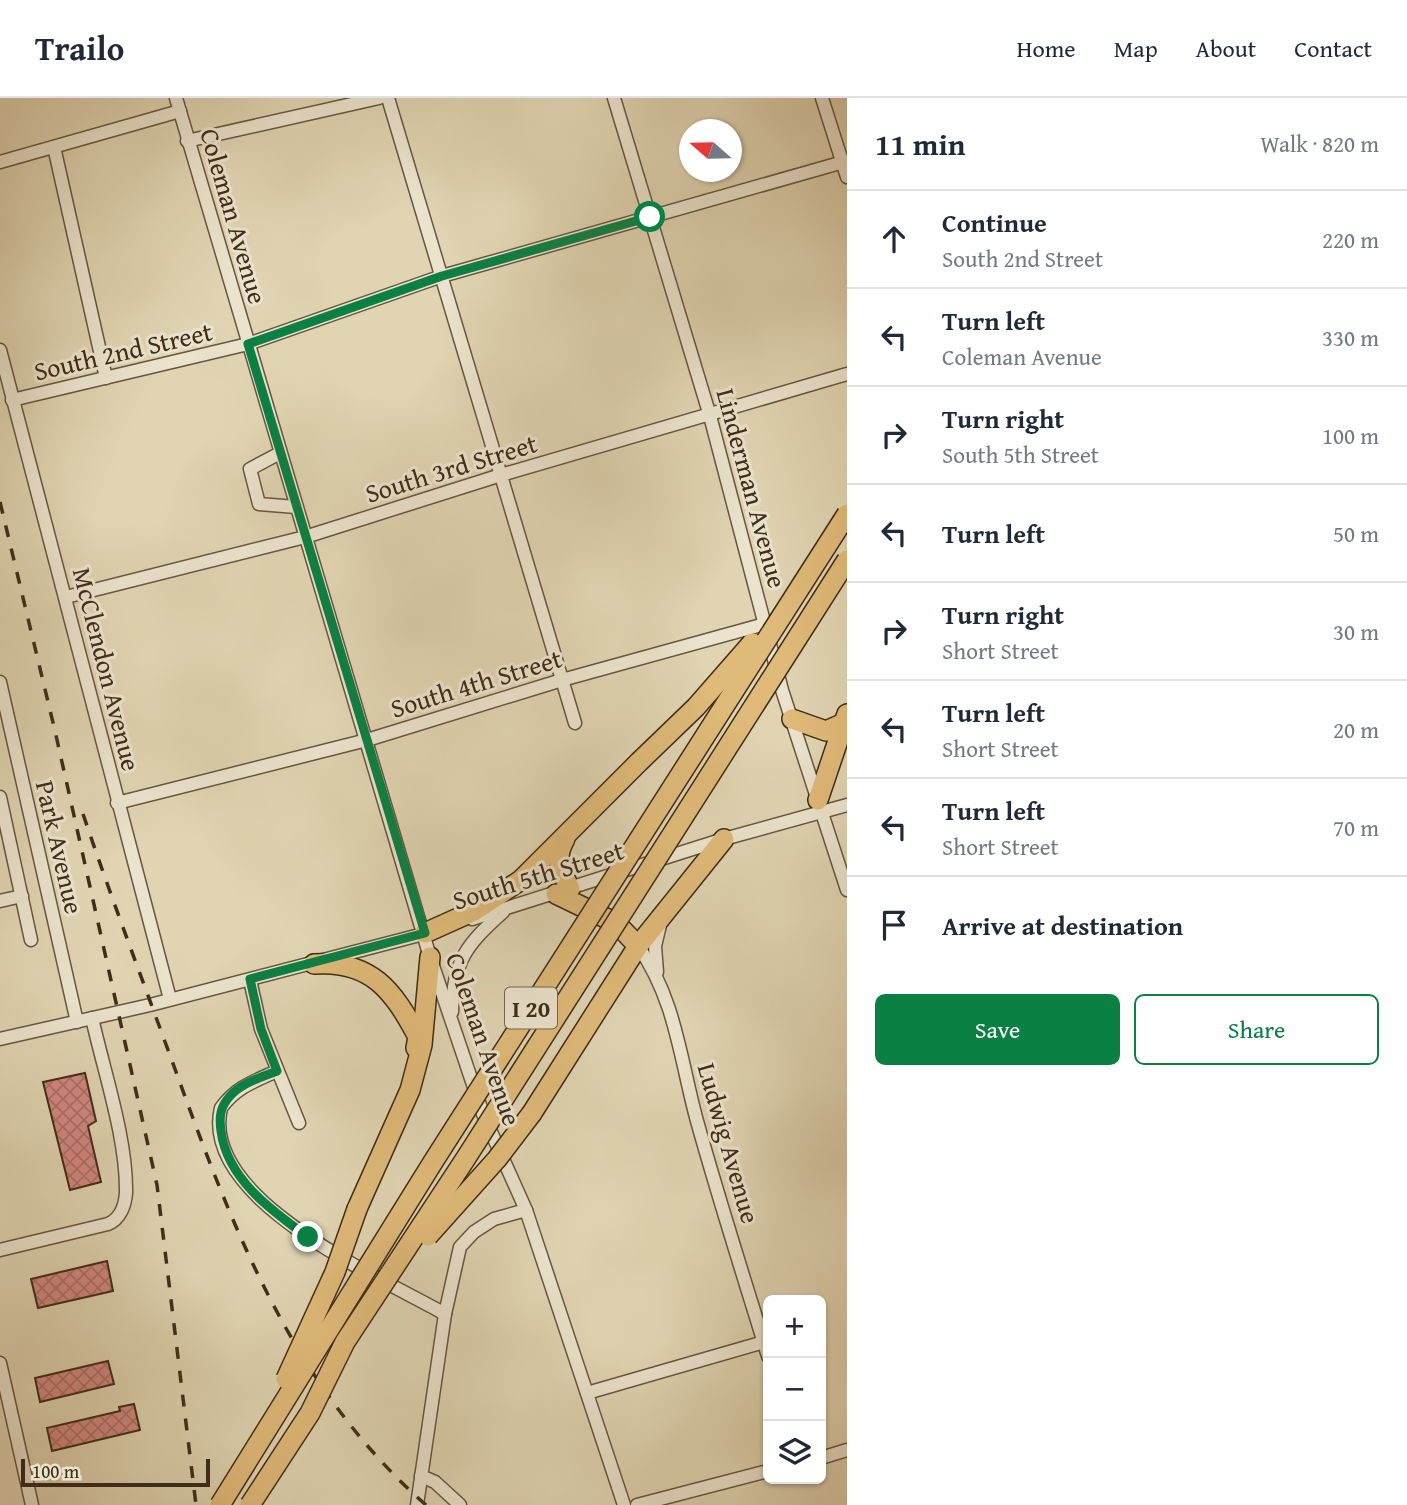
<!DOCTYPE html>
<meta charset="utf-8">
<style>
body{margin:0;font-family:"Gentium Book Plus",serif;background:#f6f6f7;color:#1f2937}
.controls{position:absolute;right:21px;bottom:21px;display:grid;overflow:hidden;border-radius:10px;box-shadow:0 2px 5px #0004}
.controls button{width:63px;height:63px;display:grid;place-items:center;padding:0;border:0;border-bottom:2px solid #e0e1e3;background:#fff;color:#1f2937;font:35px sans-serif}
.compass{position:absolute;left:679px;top:21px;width:63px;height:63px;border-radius:50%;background:#fff;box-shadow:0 2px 5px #0004;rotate:290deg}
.scale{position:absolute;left:21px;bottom:18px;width:189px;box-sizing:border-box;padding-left:7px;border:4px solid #3e2d18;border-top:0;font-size:19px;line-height:24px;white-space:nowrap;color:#3e2d18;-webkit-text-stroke:5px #ebe3cd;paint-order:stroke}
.stop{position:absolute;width:21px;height:21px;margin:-16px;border:5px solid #0b8043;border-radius:50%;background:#fff}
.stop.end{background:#0b8043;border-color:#fff;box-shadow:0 2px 7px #0008}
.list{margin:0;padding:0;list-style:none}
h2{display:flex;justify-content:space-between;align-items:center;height:91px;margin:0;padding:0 28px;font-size:30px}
h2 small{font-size:23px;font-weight:400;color:#747a83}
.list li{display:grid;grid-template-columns:46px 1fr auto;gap:21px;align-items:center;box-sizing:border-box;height:98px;padding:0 28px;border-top:2px solid #e0e1e3}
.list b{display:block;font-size:26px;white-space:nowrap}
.list p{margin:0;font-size:23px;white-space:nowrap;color:#747a83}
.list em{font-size:23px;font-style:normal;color:#747a83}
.actions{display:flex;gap:14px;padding:21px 28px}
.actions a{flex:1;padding:16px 0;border:2px solid #0b8043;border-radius:10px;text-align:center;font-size:24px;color:#0b8043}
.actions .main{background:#0b8043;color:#fff}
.icon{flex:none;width:38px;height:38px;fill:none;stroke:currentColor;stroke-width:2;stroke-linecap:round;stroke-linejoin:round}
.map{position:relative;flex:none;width:847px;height:1407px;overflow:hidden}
header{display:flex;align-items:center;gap:42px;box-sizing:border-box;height:98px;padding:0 35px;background:#fff;border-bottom:2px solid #e0e1e3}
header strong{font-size:33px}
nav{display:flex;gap:38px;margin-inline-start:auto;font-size:24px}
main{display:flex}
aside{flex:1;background:#fff}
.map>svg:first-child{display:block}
.building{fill:url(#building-cross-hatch);stroke:#3e2d18;stroke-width:2}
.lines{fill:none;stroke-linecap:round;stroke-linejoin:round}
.minor-casing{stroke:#66573e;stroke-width:15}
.highway-casing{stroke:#3e2d18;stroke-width:22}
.minor{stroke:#ebe3cd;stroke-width:12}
.highway{stroke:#e0ba79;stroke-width:19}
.rail{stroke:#3e2d18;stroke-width:3.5;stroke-dasharray:12 12;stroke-linecap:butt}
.highway-bridge-casing{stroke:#3e2d18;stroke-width:22;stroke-linecap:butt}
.highway-bridge{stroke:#e0ba79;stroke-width:19}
.route{stroke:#0b8043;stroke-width:9}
.labels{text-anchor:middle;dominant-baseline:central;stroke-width:6;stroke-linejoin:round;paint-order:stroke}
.shield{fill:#ebe3cd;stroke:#72644e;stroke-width:2}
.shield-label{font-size:24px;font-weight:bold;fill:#3e2d18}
.street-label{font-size:26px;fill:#3e2d18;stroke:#ebe3cd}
</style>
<header>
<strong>Trailo</strong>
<nav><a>Home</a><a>Map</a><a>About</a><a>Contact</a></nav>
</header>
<main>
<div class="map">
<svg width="847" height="1407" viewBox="0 0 847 1407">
<defs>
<pattern id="building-cross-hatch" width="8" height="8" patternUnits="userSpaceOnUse" patternTransform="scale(1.75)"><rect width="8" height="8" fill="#d38780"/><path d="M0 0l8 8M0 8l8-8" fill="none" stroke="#ad6f68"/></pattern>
</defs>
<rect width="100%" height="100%" fill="#e0d4b2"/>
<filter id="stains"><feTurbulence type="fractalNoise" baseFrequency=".00286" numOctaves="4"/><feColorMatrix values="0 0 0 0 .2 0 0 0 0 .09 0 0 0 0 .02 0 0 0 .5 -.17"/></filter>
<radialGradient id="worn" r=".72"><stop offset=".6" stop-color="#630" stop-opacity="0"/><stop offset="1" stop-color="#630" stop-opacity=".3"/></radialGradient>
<g class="building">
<polygon points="85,975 96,1023 88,1028 101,1084 70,1092 43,984"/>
<polygon points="107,1163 113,1193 38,1210 31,1181"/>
<polygon points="108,1263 114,1286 40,1304 35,1280"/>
<polygon points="134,1306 140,1332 52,1353 47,1330 120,1313 119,1309"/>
</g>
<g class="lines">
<defs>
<g id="minor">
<polyline points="176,0 430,859 483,1016 526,1112 624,1407"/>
<polyline points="388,0 575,625"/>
<polyline points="614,0 710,318 782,592 847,792"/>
<polyline points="822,0 847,79"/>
<polyline points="187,43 379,0"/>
<polyline points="54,49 106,280"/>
<polyline points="0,64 180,13"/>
<polyline points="0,252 170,901"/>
<polyline points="12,302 248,246 442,178 847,63"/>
<polyline points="280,355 250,371 259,406 296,409"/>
<polyline points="66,499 305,439 501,377 847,276"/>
<polyline points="0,584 77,924"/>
<polyline points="0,699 31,842"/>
<polyline points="117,705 367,642 562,582 765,526"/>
<polyline points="0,803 22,798"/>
<polyline points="472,821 724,741 847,707"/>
<path d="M638,848C676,902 680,961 697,1023C719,1102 744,1180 768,1258"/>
<polyline points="657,874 655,848 661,823"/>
<polyline points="250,882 261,931 299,1025"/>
<path d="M452,914C453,863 466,847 503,814"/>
<polyline points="0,941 150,907 431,834"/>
<path d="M277,973C255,983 236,989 221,1010C199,1102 382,1180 445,1216"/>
<path d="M0,1152L108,1126C120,1121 125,1108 126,1095C127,1041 104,974 92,920"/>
<polyline points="0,1265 32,1407"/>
<polyline points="587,1295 764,1244"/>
<polyline points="821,1360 847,1352"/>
<polyline points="421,1378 435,1384 460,1407"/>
<polyline points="417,1407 445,1216 460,1149 474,1134 494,1121 526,1112"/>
<polyline points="637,1407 768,1373"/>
</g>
<g id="highway">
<polyline points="792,621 826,633 844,625"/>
<polyline points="818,702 847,616"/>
<path d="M565,741C553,762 561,771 570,791"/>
<polyline points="556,796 616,825 638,848"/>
<polyline points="425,835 474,813 521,782 639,664"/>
<path d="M314,866C371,862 393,892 418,939L416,950"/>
<polyline points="532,1015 638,848 724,741"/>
<polyline points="357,1111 410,992 422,947 430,859"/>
</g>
</defs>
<use href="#minor" class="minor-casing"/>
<use href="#highway" class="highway-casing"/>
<use href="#minor" class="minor"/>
<use href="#highway" class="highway"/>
<g class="rail">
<polyline points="0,404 55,633 157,1087 196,1407"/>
<path d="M83,716C112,802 144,886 175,971C233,1132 294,1291 426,1407"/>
</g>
<defs>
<g id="highway-bridge">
<polyline points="639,664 696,609 752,545"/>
<polyline points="428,1138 497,1061 532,1015"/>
<polyline points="286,1281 335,1174 357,1111"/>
<polyline points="220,1407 433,1064 847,416"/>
<polyline points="250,1407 310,1315 345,1244 466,1060 847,462"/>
</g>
</defs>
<use href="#highway-bridge" class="highway-bridge-casing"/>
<use href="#highway-bridge" class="highway-bridge"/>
</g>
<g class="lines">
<path class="route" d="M308,1139C272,1113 227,1081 221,1033C219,1019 220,1009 230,998C243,984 260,980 277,973L261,931L250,881L425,835L248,246L442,178L650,119"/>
</g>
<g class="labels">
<rect class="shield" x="505" y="889.5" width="52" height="41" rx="5"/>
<g class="shield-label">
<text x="531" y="910">I 20</text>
</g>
<g class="street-label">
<text transform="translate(234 118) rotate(74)">Coleman Avenue</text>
<text transform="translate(123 253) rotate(-13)">South 2nd Street</text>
<text transform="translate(451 370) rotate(-17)">South 3rd Street</text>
<text transform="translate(752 390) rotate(75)">Linderman Avenue</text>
<text transform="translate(107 571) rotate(76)">McClendon Avenue</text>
<text transform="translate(476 585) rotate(-17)">South 4th Street</text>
<text transform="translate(60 749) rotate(77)">Park Avenue</text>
<text transform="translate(538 777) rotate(-17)">South 5th Street</text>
<text transform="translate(484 941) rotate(71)">Coleman Avenue</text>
<text transform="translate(729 1045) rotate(74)">Ludwig Avenue</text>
</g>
</g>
<rect width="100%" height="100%" filter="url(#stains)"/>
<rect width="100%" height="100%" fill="url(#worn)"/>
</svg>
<div class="controls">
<button>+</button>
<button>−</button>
<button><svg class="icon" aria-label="layers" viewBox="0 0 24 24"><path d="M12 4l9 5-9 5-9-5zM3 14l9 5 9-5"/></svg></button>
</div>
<svg class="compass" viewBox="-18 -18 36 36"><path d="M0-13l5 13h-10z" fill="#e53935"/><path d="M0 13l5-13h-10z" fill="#747a83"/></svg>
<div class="scale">100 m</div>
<div class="stop" style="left:650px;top:119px"></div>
<div class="stop end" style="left:308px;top:1139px"></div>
</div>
<aside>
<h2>11 min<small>Walk · 820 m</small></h2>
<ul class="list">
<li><svg class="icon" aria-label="ahead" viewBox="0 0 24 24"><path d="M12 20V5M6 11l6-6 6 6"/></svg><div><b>Continue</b><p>South 2nd Street</p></div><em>220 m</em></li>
<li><svg class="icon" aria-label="left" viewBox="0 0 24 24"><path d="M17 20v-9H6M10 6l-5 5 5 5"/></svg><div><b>Turn left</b><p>Coleman Avenue</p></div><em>330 m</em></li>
<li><svg class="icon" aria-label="right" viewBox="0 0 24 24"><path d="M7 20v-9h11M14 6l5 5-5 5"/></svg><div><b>Turn right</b><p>South 5th Street</p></div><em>100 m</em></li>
<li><svg class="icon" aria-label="left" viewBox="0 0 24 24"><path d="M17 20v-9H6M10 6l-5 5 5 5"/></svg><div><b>Turn left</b></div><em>50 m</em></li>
<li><svg class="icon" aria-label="right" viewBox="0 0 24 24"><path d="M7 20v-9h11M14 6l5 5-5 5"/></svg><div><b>Turn right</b><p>Short Street</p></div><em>30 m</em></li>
<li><svg class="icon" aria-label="left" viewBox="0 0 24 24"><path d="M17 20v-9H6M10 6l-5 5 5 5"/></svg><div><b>Turn left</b><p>Short Street</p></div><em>20 m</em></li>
<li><svg class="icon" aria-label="left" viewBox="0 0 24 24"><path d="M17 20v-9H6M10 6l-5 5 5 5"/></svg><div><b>Turn left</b><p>Short Street</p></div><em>70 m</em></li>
<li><svg class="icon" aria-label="arrive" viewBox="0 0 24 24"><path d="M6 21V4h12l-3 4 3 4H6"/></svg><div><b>Arrive at destination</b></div></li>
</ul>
<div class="actions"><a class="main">Save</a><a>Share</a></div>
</aside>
</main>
